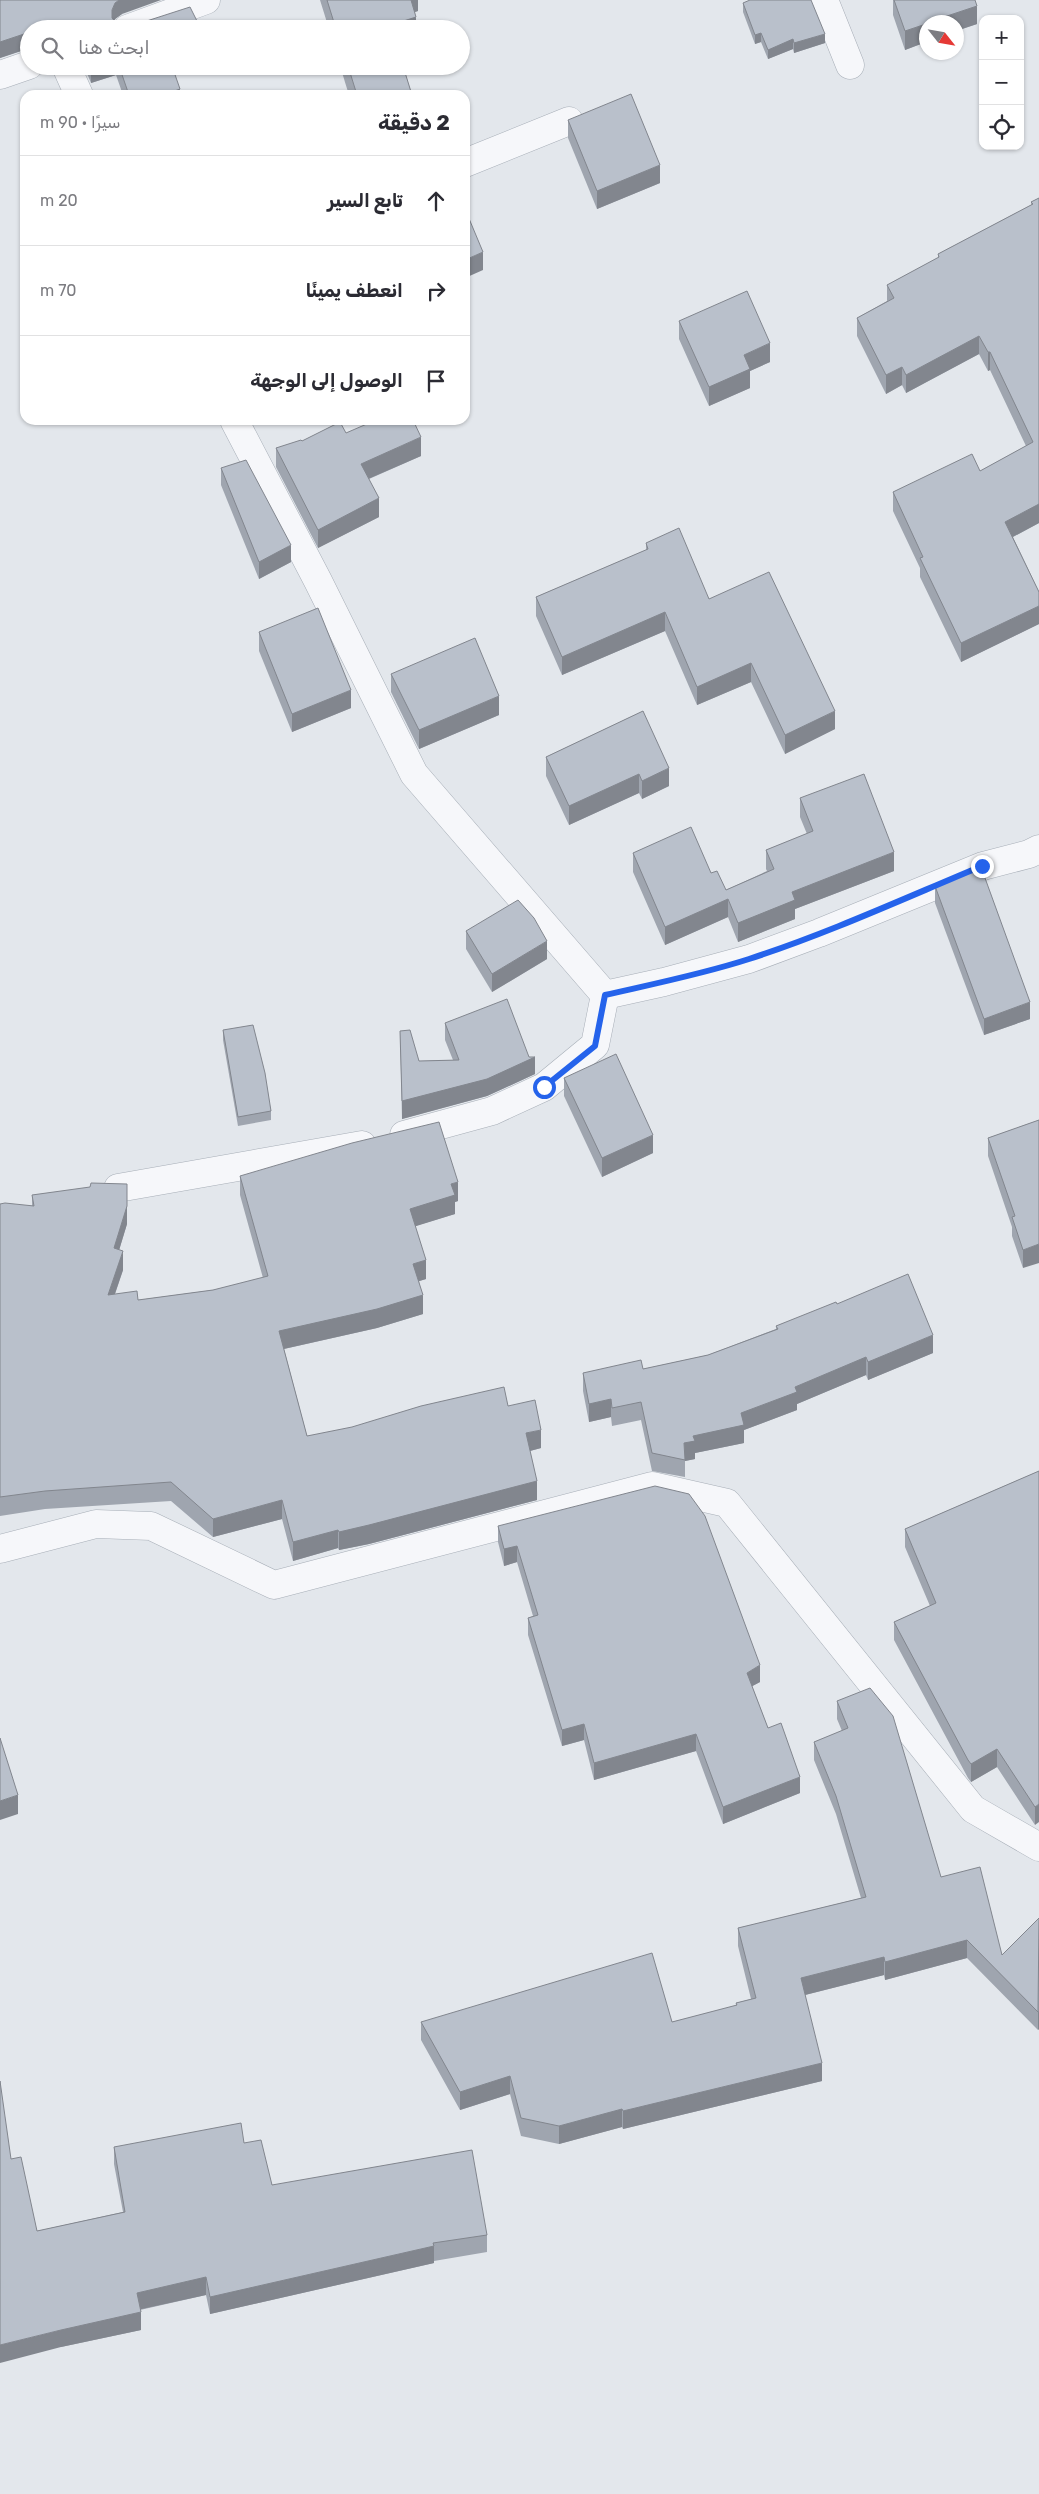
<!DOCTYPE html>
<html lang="ar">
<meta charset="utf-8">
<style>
body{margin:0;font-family:Rubik,Vazirmatn,sans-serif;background:#f7f7f7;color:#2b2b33;direction:rtl}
.controls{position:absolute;right:15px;top:15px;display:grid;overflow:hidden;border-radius:10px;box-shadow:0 1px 4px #0004}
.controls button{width:45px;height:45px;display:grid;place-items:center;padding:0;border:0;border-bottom:1px solid #e1e1e2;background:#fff;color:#2b2b33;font:25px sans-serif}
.compass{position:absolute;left:919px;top:15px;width:45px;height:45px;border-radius:50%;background:#fff;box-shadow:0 1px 4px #0004;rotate:121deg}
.stop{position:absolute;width:15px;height:15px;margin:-11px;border:4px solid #2563eb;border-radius:50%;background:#fff}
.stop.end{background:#2563eb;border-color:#fff;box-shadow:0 1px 5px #0008}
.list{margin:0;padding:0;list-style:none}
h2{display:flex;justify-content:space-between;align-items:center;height:65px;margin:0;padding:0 20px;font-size:21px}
h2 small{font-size:16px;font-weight:400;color:#7c7c81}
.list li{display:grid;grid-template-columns:32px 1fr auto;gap:15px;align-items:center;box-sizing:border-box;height:90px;padding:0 20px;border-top:1px solid #e1e1e2}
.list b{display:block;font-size:19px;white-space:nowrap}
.list em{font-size:16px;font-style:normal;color:#7c7c81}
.icon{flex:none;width:28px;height:28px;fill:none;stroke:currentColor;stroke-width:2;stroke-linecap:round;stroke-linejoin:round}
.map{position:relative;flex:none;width:1039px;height:2494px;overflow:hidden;direction:ltr}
.search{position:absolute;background:#fff;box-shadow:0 1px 4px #0004;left:20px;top:20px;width:450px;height:55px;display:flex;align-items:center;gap:12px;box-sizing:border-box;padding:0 18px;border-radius:28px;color:#7c7c81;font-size:19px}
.panel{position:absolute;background:#fff;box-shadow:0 1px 4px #0004;left:20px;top:90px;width:450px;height:335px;border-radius:15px;direction:rtl}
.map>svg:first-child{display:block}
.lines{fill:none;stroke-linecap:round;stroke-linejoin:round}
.street-casing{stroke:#a7aeb7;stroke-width:29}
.street{stroke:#f6f7fa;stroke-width:28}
.wall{fill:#9fa5af}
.shaded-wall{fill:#82868e}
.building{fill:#b9c0cb;stroke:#82868e}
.route{stroke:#2563eb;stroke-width:6}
</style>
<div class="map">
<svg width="1039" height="2494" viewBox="0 0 1039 2494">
<rect width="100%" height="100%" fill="#e3e7ec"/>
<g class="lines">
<defs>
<g id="street">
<polyline points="824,0 850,65"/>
<polyline points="127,29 206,0"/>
<polyline points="66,66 79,95"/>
<polyline points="0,75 29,65"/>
<polyline points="465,163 569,121"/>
<polyline points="234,420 318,581 414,774 605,995"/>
<polyline points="605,995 664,982 749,959 819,933 983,866 1029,854 1039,849"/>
<polyline points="404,1135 492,1111 544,1087 595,1045 605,995"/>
<polyline points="118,1188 362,1145"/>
<polyline points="0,1549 96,1524 151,1526 274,1585 652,1486 727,1503 973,1809 1039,1847"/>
</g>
</defs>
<use href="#street" class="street-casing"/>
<use href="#street" class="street"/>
</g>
<g class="wall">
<polygon points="0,0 122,14 115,19 114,21 117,24 125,28 198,29 29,29 29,51 24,50 0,58"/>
<polygon points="320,0 418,0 418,11 415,12 416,29 329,29"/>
<polygon points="893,0 975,0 977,24 956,31 956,22 926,22 926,42 905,50 893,15"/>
<polygon points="743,3 825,43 794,53 793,49 768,59 761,42 755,44 743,12"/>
<polygon points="84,66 172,66 180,95 123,95 116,75 91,83"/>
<polygon points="340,66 403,66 412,95 349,95"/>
<polygon points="568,120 660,183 597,209 568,138"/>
<polygon points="1039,198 1039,523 1013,537 1039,592 1039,624 961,662 920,577 920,568 893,511 893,492 980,471 1026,446 990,370 988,371 979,354 906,393 902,385 886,394 857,336 857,318 887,301 887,285 938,258 938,254 1031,205 1031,202"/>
<polygon points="679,321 770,362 750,371 750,388 709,406 679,339"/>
<polygon points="346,433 421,456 369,479 379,517 318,548 276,467 276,448 302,441"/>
<polygon points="221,468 291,562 259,579 221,485"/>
<polygon points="646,543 709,599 835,729 785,754 751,682 697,705 665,631 562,675 536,616 536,597 646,550"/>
<polygon points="259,632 351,708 292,732 259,651"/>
<polygon points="391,674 499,715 419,749 391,692"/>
<polygon points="643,711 669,786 642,799 639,793 569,825 546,776 546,757"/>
<polygon points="800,798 894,871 795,909 795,919 738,942 728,917 665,945 633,872 633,853 711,873 726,890 767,871 766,869 766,850 807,834 800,817"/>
<polygon points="935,886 1030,1019 984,1035 935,903"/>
<polygon points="466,931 547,959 492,992 466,949"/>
<polygon points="445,1023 535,1074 487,1096 402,1119 400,1031 419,1061 453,1060 445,1040"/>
<polygon points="223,1030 271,1111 271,1120 238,1126 223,1040"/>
<polygon points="564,1078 653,1153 602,1177 564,1096"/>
<polygon points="1039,1120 1023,1268 1012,1236 1012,1227 988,1156 988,1138"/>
<polygon points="240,1176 458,1201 455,1202 455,1214 415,1226 426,1279 419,1281 423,1314 377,1328 284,1349 307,1436 508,1406 541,1448 530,1451 537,1500 369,1544 339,1550 338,1548 293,1561 282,1519 213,1537 171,1501 45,1509 0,1516 0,1204 32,1206 32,1195 127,1184 127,1224 119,1250 123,1270 115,1294 138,1300 213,1290 263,1278 240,1195"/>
<polygon points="837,1304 933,1353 868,1380 866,1375 797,1404 797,1410 744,1430 744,1443 695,1453 695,1459 685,1461 685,1477 652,1471 641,1420 612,1426 611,1417 589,1422 583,1391 583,1373 643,1369 708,1355 776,1329 776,1326"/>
<polygon points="1039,1471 1035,1825 997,1767 971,1782 968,1778 894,1640 894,1622 930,1606 905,1547 905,1529"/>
<polygon points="498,1526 760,1682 752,1686 768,1728 800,1793 723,1824 696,1751 594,1780 584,1740 562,1746 528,1635 528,1618 533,1616 517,1562 504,1566 498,1542"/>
<polygon points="837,1701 941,1877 1002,1955 1039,1918 1039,2029 1038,2030 967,1958 885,1980 884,1975 805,1995 822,2081 623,2129 622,2127 559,2144 521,2136 510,2094 460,2110 421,2040 421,2022 672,2022 736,2006 736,2003 751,1999 738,1946 738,1928 861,1898 836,1814 814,1760 814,1742 842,1731 837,1719"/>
<polygon points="244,2143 272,2185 487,2235 487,2252 434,2261 434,2263 210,2314 206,2295 140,2310 141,2330 61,2347 11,2159 37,2231 123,2212 114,2164 114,2147"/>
</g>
<g class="shaded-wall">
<polygon points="119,0 161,0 122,14 115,19 112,26 112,10 115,3"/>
<polygon points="408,0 418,0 418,11 408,14"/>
<polygon points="977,6 977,24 956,31 956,22 929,22"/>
<polygon points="416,17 416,29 391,29 391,25"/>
<polygon points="198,23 198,29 176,29"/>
<polygon points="73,24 73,29 59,29"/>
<polygon points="926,24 926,42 905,50 905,31"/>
<polygon points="761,33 761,42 755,44 755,35"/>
<polygon points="24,34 24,50 0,58 0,42"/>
<polygon points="825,34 825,43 794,53 794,43"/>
<polygon points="793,39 793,49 768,59 768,50"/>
<polygon points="93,66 116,66 116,75 91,83 91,67"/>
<polygon points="180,89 180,95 164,95"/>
<polygon points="660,165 660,183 597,209 597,191"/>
<polygon points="483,252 483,270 465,278 465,260"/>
<polygon points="979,336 979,354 906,393 906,375"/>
<polygon points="770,343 770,362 750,371 750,388 709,406 709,387 744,355"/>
<polygon points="988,352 990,352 990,370 988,371"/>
<polygon points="902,367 902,385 886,394 886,375"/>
<polygon points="421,437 421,456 361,482 361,464"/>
<polygon points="379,498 379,517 318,548 318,530"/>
<polygon points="1039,504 1039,523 1005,541 1005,522"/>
<polygon points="291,545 291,562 259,579 259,562"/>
<polygon points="1039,606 1039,624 961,662 961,643"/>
<polygon points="665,612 665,631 562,675 562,657"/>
<polygon points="751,663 751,682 697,705 697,687"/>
<polygon points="351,690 351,708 292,732 292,714"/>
<polygon points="499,696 499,715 419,749 419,730"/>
<polygon points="835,711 835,729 785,754 785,735"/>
<polygon points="669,768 669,786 642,799 642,781"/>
<polygon points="639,774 639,793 569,825 569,806"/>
<polygon points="894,852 894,871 795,909 795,919 738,942 738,923 792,892"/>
<polygon points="728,899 728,917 665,945 665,927"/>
<polygon points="547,941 547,959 492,992 492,974"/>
<polygon points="1030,1002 1030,1019 984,1035 984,1019"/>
<polygon points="535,1057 535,1074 487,1096 402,1119 402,1101"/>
<polygon points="653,1135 653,1153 602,1177 602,1158"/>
<polygon points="458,1182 458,1201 455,1202 455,1214 410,1228 410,1209 451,1184"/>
<polygon points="127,1206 127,1224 114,1267 114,1248"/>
<polygon points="1039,1244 1039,1263 1023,1268 1023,1250"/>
<polygon points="123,1251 123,1270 108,1314 108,1295"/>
<polygon points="426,1260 426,1279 413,1283 413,1264"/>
<polygon points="423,1295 423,1314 377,1328 279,1350 279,1331"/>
<polygon points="933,1335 933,1353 868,1380 868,1362"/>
<polygon points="866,1357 866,1375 797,1404 797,1410 744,1430 744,1443 695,1453 695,1459 685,1461 684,1443 693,1436 795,1387"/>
<polygon points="611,1399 611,1417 589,1422 589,1404"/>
<polygon points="541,1430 541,1448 526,1452 526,1433"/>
<polygon points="537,1481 537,1500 369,1544 339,1550 339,1532"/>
<polygon points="282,1500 282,1519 213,1537 213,1519"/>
<polygon points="338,1530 338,1548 293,1561 293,1542"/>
<polygon points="517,1546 517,1562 504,1566 504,1549"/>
<polygon points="760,1665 760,1682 747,1689 747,1673"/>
<polygon points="584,1724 584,1740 562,1746 562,1730"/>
<polygon points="696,1734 696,1751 594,1780 594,1763"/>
<polygon points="997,1749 997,1767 971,1782 971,1764"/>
<polygon points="800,1777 800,1793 723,1824 723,1807"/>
<polygon points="18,1795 18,1814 0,1820 0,1801"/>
<polygon points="1039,1804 1039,1822 1035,1825 1035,1807"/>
<polygon points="967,1940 967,1958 885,1980 885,1962"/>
<polygon points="884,1957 884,1975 801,1996 801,1978"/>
<polygon points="1039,2011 1039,2029 1038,2030 1038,2012"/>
<polygon points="822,2063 822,2081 623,2129 623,2111"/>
<polygon points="510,2076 510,2094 460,2110 460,2092"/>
<polygon points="622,2109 622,2127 559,2144 559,2126"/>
<polygon points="434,2246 434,2263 210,2314 210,2297"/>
<polygon points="206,2277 206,2295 137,2310 137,2293"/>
<polygon points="141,2312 141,2330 61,2347 0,2363 0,2345 61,2330"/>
</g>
<g class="building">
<polygon points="0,0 119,0 115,3 112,10 112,18 117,24 125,28 190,7 198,23 176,29 75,29 73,24 59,29 29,29 29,35 24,34 0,42"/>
<polygon points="327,0 411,0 416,17 391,25 392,29 336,29"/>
<polygon points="750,0 811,0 825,34 794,43 793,39 768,50 761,33 755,35 743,3"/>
<polygon points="894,0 975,0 977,6 929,22 926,22 926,24 905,31"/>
<polygon points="119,66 172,66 180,89 164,95 129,95"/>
<polygon points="348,66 403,66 412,95 357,95"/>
<polygon points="631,94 660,165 597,191 568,120"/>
<polygon points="1039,198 1039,504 1005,522 1039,592 1039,606 961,643 920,558 923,557 893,492 972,454 980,471 1033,442 990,352 988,352 979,336 906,375 902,367 886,375 857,318 894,298 887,285 939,257 938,254 1033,204 1031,202"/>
<polygon points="465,209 483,252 465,260"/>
<polygon points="747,291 770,343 744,355 750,369 709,387 679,321"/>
<polygon points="376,420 413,420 421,437 361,464 379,498 318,530 276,448 301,440 302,441 340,422 346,433"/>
<polygon points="246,460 291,545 259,562 221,468"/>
<polygon points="679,528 709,599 769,572 835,711 785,735 751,663 697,687 665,612 562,657 536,597 648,549 646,543"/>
<polygon points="318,608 351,690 292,714 259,632"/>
<polygon points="475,638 499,696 419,730 391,674"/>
<polygon points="643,711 669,768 642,781 639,774 569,806 546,757"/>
<polygon points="864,774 894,852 792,892 795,900 738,923 728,899 665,927 633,853 691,827 711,873 717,871 726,890 774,869 766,850 813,831 800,798"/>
<polygon points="981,867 1030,1002 984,1019 935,886"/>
<polygon points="518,900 534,918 547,941 492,974 466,931"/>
<polygon points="507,999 529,1057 535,1057 487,1079 402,1101 400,1031 410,1030 419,1061 459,1060 445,1023"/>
<polygon points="253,1025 265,1073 271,1111 238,1117 223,1030"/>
<polygon points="616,1054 653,1135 602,1158 564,1078"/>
<polygon points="1039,1120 1039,1244 1023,1250 1012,1217 1015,1216 988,1138"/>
<polygon points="439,1122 458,1182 451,1184 455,1195 410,1209 426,1260 413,1264 423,1295 377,1309 279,1331 307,1436 352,1427 421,1406 504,1387 508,1406 535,1400 541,1430 526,1433 537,1481 369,1525 339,1532 338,1530 293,1542 282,1500 213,1519 171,1482 45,1491 0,1497 0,1204 5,1203 34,1206 32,1195 90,1187 91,1183 127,1184 127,1206 114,1248 123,1251 108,1295 137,1291 138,1300 213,1290 268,1276 240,1176 352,1143"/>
<polygon points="908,1274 933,1335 868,1362 866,1357 795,1387 797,1392 741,1413 744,1425 693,1436 695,1441 684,1443 685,1460 652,1453 641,1402 612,1408 611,1399 589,1404 583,1373 641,1360 643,1369 708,1355 778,1329 776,1326 836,1302 837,1304"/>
<polygon points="1039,1471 1039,1804 1035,1807 997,1749 971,1764 968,1760 894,1622 936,1603 905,1529"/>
<polygon points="655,1486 689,1494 705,1516 760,1665 747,1673 768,1728 781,1723 800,1777 723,1807 696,1734 594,1763 584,1724 562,1730 528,1618 538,1615 517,1546 504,1549 498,1526"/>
<polygon points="870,1688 893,1716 941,1877 980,1867 1002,1955 1039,1918 1038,2012 967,1940 885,1962 884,1957 801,1978 822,2063 623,2111 622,2109 559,2126 521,2118 510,2076 460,2092 421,2022 652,1953 672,2022 737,2005 736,2003 756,1998 738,1928 866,1897 836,1796 814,1742 848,1728 837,1701"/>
<polygon points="0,1738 18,1795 0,1801"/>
<polygon points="0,2081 11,2159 21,2157 37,2231 125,2212 114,2147 241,2123 244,2143 261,2140 272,2185 472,2150 487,2235 433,2243 434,2246 210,2297 206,2277 137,2293 141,2312 61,2330 0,2345"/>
</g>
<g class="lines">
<path class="route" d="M544,1087L595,1046L605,995C653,984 703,974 749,959C829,933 905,898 982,866"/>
</g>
</svg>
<div class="controls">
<button>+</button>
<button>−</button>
<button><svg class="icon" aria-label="locate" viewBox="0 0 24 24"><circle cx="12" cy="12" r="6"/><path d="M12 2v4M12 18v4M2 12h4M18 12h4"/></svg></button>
</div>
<svg class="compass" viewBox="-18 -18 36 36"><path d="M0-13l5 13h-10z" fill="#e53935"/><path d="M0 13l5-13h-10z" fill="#7c7c81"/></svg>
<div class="stop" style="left:544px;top:1087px"></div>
<div class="stop end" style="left:982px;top:866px"></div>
<div class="search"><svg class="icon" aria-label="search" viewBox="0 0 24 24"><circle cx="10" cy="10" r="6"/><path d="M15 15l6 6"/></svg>ابحث هنا</div>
<section class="panel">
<h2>2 دقيقة<small>سيرًا · 90 m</small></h2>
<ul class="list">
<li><svg class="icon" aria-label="ahead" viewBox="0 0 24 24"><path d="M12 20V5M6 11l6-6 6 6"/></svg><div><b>تابع السير</b></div><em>20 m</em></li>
<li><svg class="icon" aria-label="right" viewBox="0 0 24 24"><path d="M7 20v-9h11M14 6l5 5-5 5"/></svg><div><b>انعطف يمينًا</b></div><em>70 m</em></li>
<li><svg class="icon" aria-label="arrive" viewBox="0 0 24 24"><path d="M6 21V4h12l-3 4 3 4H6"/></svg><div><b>الوصول إلى الوجهة</b></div></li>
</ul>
</section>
</div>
